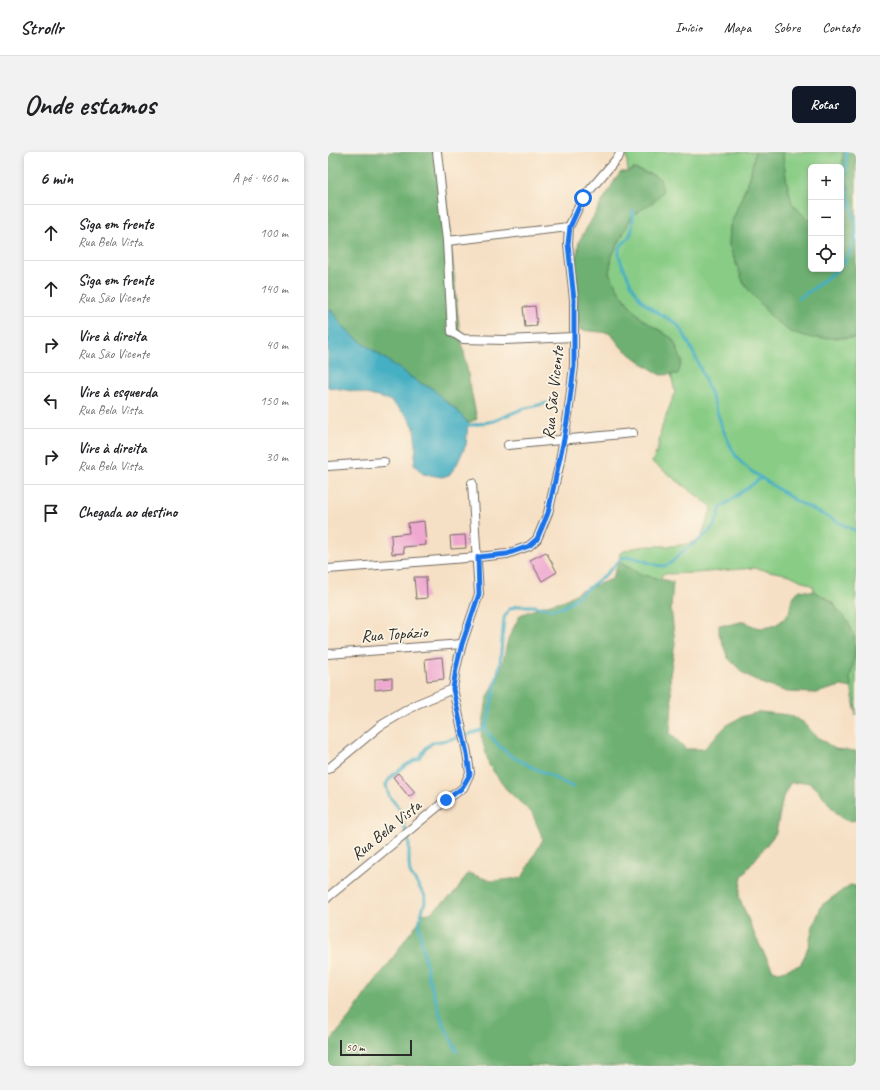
<!DOCTYPE html>
<html lang="pt">
<meta charset="utf-8">
<style>
body{margin:0;font-family:Caveat,sans-serif;background:#f2f2f2;color:#202124}
.controls{position:absolute;right:12px;top:12px;display:grid;overflow:hidden;border-radius:6px;box-shadow:0 2px 6px #0003}
.controls button{width:36px;height:36px;display:grid;place-items:center;padding:0;border:0;border-bottom:1px solid #e0e0e0;background:#fff;color:#202124;font:20px sans-serif}
.scale{position:absolute;left:12px;bottom:10px;width:72px;box-sizing:border-box;padding-left:4px;border:2px solid #2b2b2b;border-top:0;font-size:11px;line-height:14px;white-space:nowrap;color:#2b2b2b;-webkit-text-stroke:3px #fcf5e5;paint-order:stroke}
.stop{position:absolute;width:12px;height:12px;margin:-9px;border:3px solid #1a73e8;border-radius:50%;background:#fff}
.stop.end{background:#1a73e8;border-color:#fff;box-shadow:0 1px 4px #0008}
.list{margin:0;padding:0;list-style:none}
h2{display:flex;justify-content:space-between;align-items:center;height:52px;margin:0;padding:0 16px;font-size:17px}
h2 small{font-size:13px;font-weight:400;color:#757577}
.list li{display:grid;grid-template-columns:26px 1fr auto;gap:12px;align-items:center;box-sizing:border-box;height:56px;padding:0 16px;border-top:1px solid #e0e0e0}
.list b{display:block;font-size:15px;white-space:nowrap}
.list p{margin:0;font-size:13px;white-space:nowrap;color:#757577}
.list em{font-size:13px;font-style:normal;color:#757577}
.icon{flex:none;width:22px;height:22px;fill:none;stroke:currentColor;stroke-width:2;stroke-linecap:round;stroke-linejoin:round}
.map{position:relative;flex:none;width:528px;height:914px;overflow:hidden;border-radius:6px}
header{display:flex;align-items:center;gap:24px;box-sizing:border-box;height:56px;padding:0 20px;background:#fff;border-bottom:1px solid #e0e0e0}
header strong{font-size:19px}
nav{display:flex;gap:22px;margin-inline-start:auto;font-size:14px}
.intro{display:flex;align-items:center;justify-content:space-between;box-sizing:border-box;height:96px;padding:0 24px}
h1{margin:0;font-size:28px}
.button{padding:10px 18px;border-radius:6px;background:#111827;color:#fff;font-size:14px;font-weight:700}
main{display:flex;gap:24px;padding:0 24px}
aside{flex:1;background:#fff;border-radius:6px;box-shadow:0 2px 6px #0003}
.map>svg:first-child{display:block}
.green{fill:#88cc85;stroke:#5a7c58}
.forest{fill:#6eb072;stroke:#4c6e4e}
.water{fill:#44afc3;stroke:#386d77}
.lines{fill:none;stroke-linecap:round;stroke-linejoin:round}
.stream{stroke:#44afc3;stroke-width:3}
.building{fill:#efa9d1}
.minor-casing{stroke:#726a61;stroke-width:10}
.minor{stroke:#fff;stroke-width:8}
.route{stroke:#1a73e8;stroke-width:5}
.labels{text-anchor:middle;dominant-baseline:central;stroke-width:3.5;stroke-linejoin:round;paint-order:stroke}
.street-label{font-size:17px;fill:#2b2b2b;stroke:#fcf5e5}
</style>
<header>
<strong>Strollr</strong>
<nav><a>Início</a><a>Mapa</a><a>Sobre</a><a>Contato</a></nav>
</header>
<div class="intro"><h1>Onde estamos</h1><a class="button">Rotas</a></div>
<main>
<aside>
<h2>6 min<small>A pé · 460 m</small></h2>
<ul class="list">
<li><svg class="icon" aria-label="ahead" viewBox="0 0 24 24"><path d="M12 20V5M6 11l6-6 6 6"/></svg><div><b>Siga em frente</b><p>Rua Bela Vista</p></div><em>100 m</em></li>
<li><svg class="icon" aria-label="ahead" viewBox="0 0 24 24"><path d="M12 20V5M6 11l6-6 6 6"/></svg><div><b>Siga em frente</b><p>Rua São Vicente</p></div><em>140 m</em></li>
<li><svg class="icon" aria-label="right" viewBox="0 0 24 24"><path d="M7 20v-9h11M14 6l5 5-5 5"/></svg><div><b>Vire à direita</b><p>Rua São Vicente</p></div><em>40 m</em></li>
<li><svg class="icon" aria-label="left" viewBox="0 0 24 24"><path d="M17 20v-9H6M10 6l-5 5 5 5"/></svg><div><b>Vire à esquerda</b><p>Rua Bela Vista</p></div><em>150 m</em></li>
<li><svg class="icon" aria-label="right" viewBox="0 0 24 24"><path d="M7 20v-9h11M14 6l5 5-5 5"/></svg><div><b>Vire à direita</b><p>Rua Bela Vista</p></div><em>30 m</em></li>
<li><svg class="icon" aria-label="arrive" viewBox="0 0 24 24"><path d="M6 21V4h12l-3 4 3 4H6"/></svg><div><b>Chegada ao destino</b></div></li>
</ul>
</aside>
<div class="map">
<svg width="528" height="914" viewBox="0 0 528 914">
<rect width="100%" height="100%" fill="#fcf5e5"/>
<filter id="ink" filterUnits="userSpaceOnUse"><feTurbulence type="fractalNoise" baseFrequency=".025" numOctaves="2"/><feDisplacementMap in="SourceGraphic" scale="8" xChannelSelector="R" yChannelSelector="G"/><feConvolveMatrix kernelMatrix="1 2 1 2 8 2 1 2 1" color-interpolation-filters="sRGB"/></filter>
<filter id="wash" filterUnits="userSpaceOnUse"><feTurbulence type="fractalNoise" baseFrequency=".012" numOctaves="4" result="noise"/><feDisplacementMap in="SourceGraphic" scale="16" xChannelSelector="R" yChannelSelector="G"/><feGaussianBlur stdDeviation="0.9" result="paint"/><feColorMatrix in="noise" values="0 0 0 0 0 0 0 0 0 0 0 0 0 0 0 0 0 1.4 0 .05"/><feComposite in="paint" operator="in"/></filter>
<g filter="url(#wash)">
<rect width="100%" height="100%" fill="#f6e0c5"/>
<g class="green">
<path d="M298,0H427L422,25L402,74L401,93L416,132L521,186H528V563L522,527L527,500L519,468L511,460L506,452L498,446L485,440L486,435L462,423L426,416L368,421L335,422L332,427L312,422L291,410L292,401C314,390 332,396 354,393C360,392 366,389 372,388L384,355L324,310L329,299L334,275L347,240L343,222L350,221L345,187L314,167L299,150L291,139L281,121L284,104L304,64L314,57L325,23L306,17L300,20Z"/>
<polygon points="456,0 515,0 515,10 521,37 518,64 513,66 513,15 483,15 483,68 478,66 464,52 459,31 455,6"/>
</g>
<g class="forest">
<polygon points="0,0 111,0 119,54 131,174 143,238 149,267 140,271 130,259 116,248 105,237 90,230 28,186 14,173 0,154"/>
<polygon points="427,0 456,0 455,6 459,31 464,51 478,66 483,68 483,117 513,117 513,66 518,64 521,37 515,10 515,0 528,0 528,186 484,186 462,180 444,166 416,132 401,93 402,74 422,25"/>
<polygon points="306,17 325,23 332,27 335,39 328,48 304,64 284,104 281,121 291,139 299,150 314,167 345,187 354,209 350,222 333,223 317,213 294,196 282,181 252,178 248,157 250,148 248,109 251,89 287,28 293,20 300,20"/>
<path d="M291,410L312,422L345,430L343,456L347,491L342,524L344,554L342,581L358,597H376L388,584L400,572L416,564L432,560L461,563L475,570L487,583L507,597L528,599V668C507,675 496,634 478,630C473,630 467,631 462,631L455,645L448,681L414,724L411,745L428,786L445,818L451,820L472,813L477,803L481,792L485,774L494,753L522,733L528,734V914H0V892L22,865L38,841L62,810L79,785L92,768L94,762L102,761L128,740L140,721L164,729L194,726L215,687L204,661L178,637L161,613L153,583L159,547L173,518L180,487L192,463L215,454L237,448L252,439L284,427Z"/>
<path d="M472,438L487,440L498,446L506,452L511,460L519,468L526,484L527,500L522,527L524,536L513,534L488,541L459,540L435,532L415,521L400,506L391,482V473H400L417,469C420,471 424,474 428,475C441,478 455,471 461,460C465,450 462,445 472,438Z"/>
</g>
<polygon class="water" points="0,154 14,173 28,186 90,230 105,237 116,248 130,259 140,271 138,293 128,314 121,323 114,325 95,322 86,312 88,295 86,275 79,264 61,248 30,240 0,235"/>
<g class="lines">
<g class="stream">
<path d="M518,0C518,11 517,22 518,32C520,47 526,62 528,77"/>
<path d="M305,58C305,66 305,75 303,81C299,93 287,90 292,107L304,134L313,148L325,158L348,171L355,180L369,208L387,253L394,275L401,291L408,304L413,310L423,319L468,349L528,379"/>
<path d="M513,114C521,104 526,92 528,80"/>
<polyline points="470,147 486,136 510,117"/>
<polyline points="136,273 145,273 166,269 194,257 219,251"/>
<polyline points="156,576 171,594 183,604 204,615 245,635"/>
<path d="M129,899L115,872L101,827L94,793L91,773L92,767L97,750V744L82,721L81,712V690L75,670L74,662L70,655L61,644L58,633L60,629L64,624L78,613L91,606L98,596L104,591L137,584L153,578L159,573L172,511L176,466L181,457L189,454H206L224,457L236,455L277,423L294,406C308,402 322,414 336,414C342,413 345,409 349,405C359,394 375,388 385,375C389,370 391,362 393,355L395,354L433,326"/>
</g>
</g>
<g id="blocks">
<g class="building">
<polygon points="207,154 209,174 197,175 195,155"/>
<polygon points="96,369 98,393 75,395 76,401 64,402 63,383 81,381 80,371"/>
<polygon points="137,383 138,396 123,397 122,384"/>
<polygon points="218,400 229,420 214,429 202,408"/>
<polygon points="86,425 98,425 99,446 88,447"/>
<polygon points="114,505 116,527 99,529 97,507"/>
<polygon points="64,526 64,536 47,538 47,527"/>
<polygon points="70,621 87,640 81,645 65,625"/>
</g>
</g>
</g>
<g filter="url(#ink)">
<use href="#blocks" fill-opacity="0" stroke="#726a61" stroke-width="1"/>
<g class="lines">
<defs>
<g id="minor">
<polyline points="109,0 119,89 124,180 135,187 177,188 246,185"/>
<polyline points="119,89 241,75"/>
<polyline points="180,293 305,281"/>
<polyline points="0,314 56,310"/>
<polyline points="0,417 150,405 179,402 201,394 209,387 220,361 231,314 240,263 246,214 246,147 240,92 241,75 255,46 291,4 292,0"/>
<polyline points="0,502 134,492"/>
<polyline points="0,617 52,574 89,552 125,537"/>
<polyline points="0,745 118,648 135,636 142,621 139,601 125,537 128,516 134,492 151,442 144,331"/>
</g>
</defs>
<use href="#minor" class="minor-casing"/>
<use href="#minor" class="minor"/>
</g>
</g>
<g class="lines" filter="url(#ink)">
<polyline class="route" points="118,648 134,636 142,622 139,602 125,537 128,516 134,492 151,442 150,405 179,402 201,394 209,387 220,361 236,287 240,263 246,214 246,147 240,92 242,75 255,46"/>
</g>
<g class="labels">
<g class="street-label">
<text transform="translate(225 241) rotate(-84)">Rua São Vicente</text>
<text transform="translate(66 482) rotate(-4)">Rua Topázio</text>
<text transform="translate(58 678) rotate(-39)">Rua Bela Vista</text>
</g>
</g>
</svg>
<div class="controls">
<button>+</button>
<button>−</button>
<button><svg class="icon" aria-label="locate" viewBox="0 0 24 24"><circle cx="12" cy="12" r="6"/><path d="M12 2v4M12 18v4M2 12h4M18 12h4"/></svg></button>
</div>
<div class="scale">50 m</div>
<div class="stop" style="left:255px;top:46px"></div>
<div class="stop end" style="left:118px;top:648px"></div>
</div>
</main>
